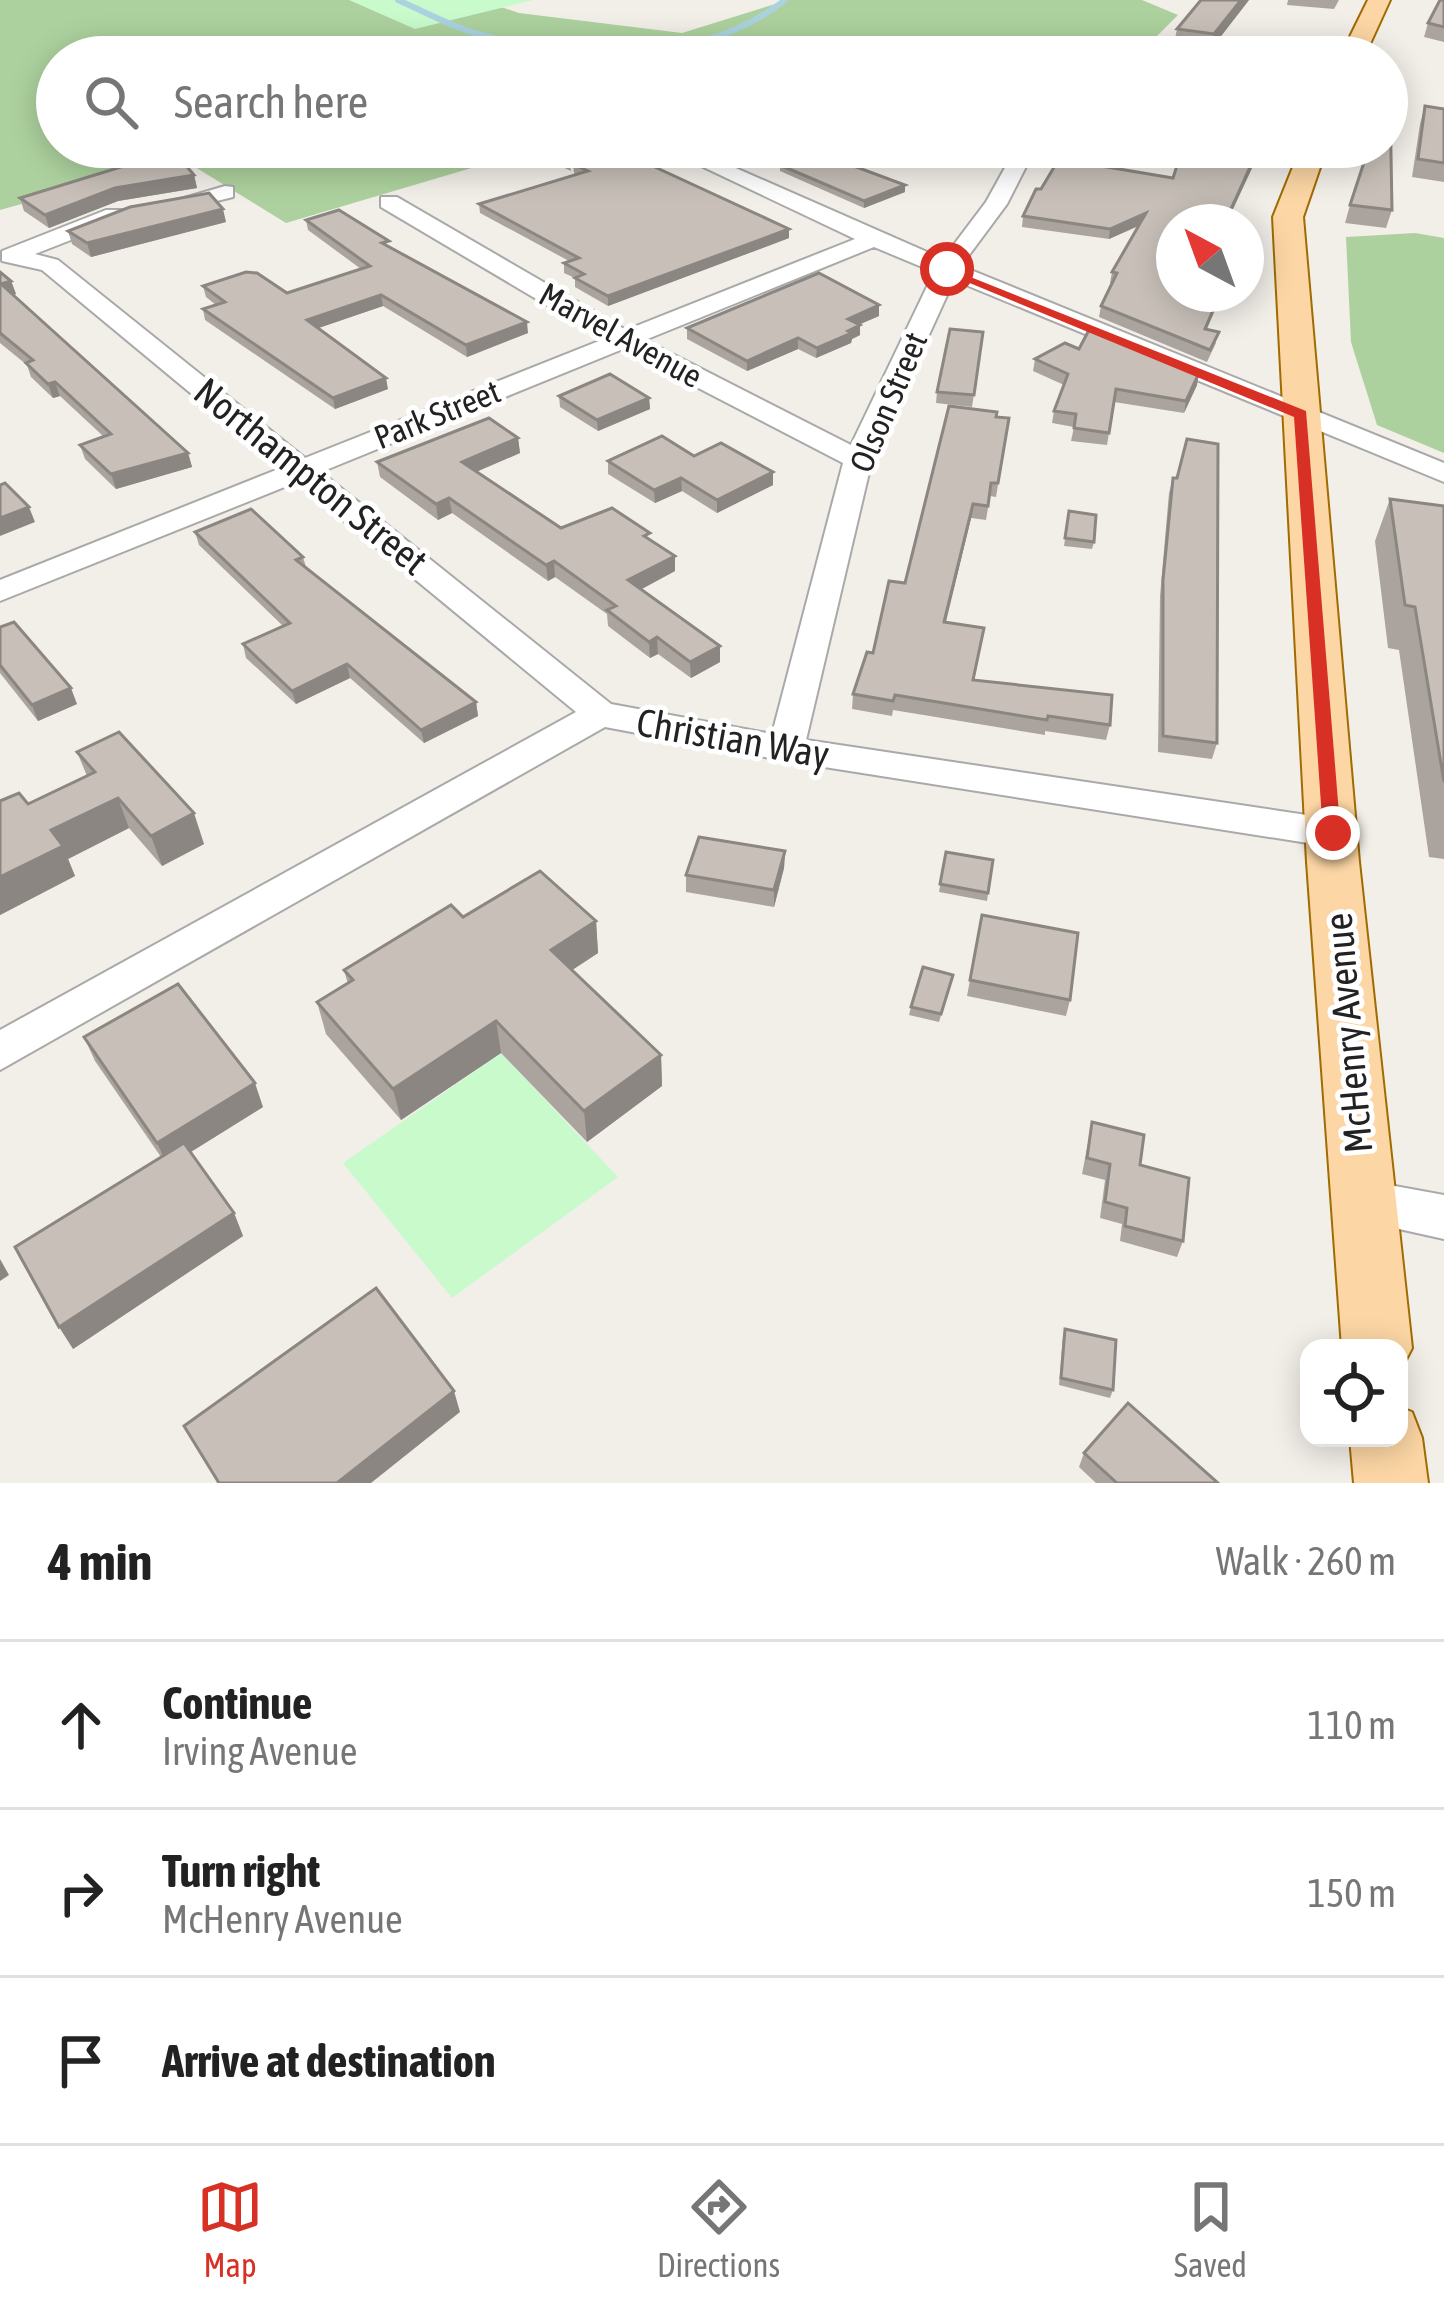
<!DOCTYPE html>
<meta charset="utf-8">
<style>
body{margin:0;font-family:"Asap Condensed",sans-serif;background:#f2f2f2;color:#222}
.controls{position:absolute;right:36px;bottom:36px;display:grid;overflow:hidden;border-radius:24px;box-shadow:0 6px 30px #0003}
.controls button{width:108px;height:108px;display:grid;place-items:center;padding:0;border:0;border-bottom:3px solid #e0e0e0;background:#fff;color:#222;font:60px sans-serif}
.compass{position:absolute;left:1156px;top:204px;width:108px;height:108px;border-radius:50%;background:#fff;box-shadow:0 6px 30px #0003;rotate:319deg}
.stop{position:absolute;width:36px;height:36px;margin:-27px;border:9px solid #d93025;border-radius:50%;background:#fff}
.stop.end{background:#d93025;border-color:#fff;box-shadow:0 3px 12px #0008}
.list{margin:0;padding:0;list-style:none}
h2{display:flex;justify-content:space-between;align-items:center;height:156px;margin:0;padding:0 48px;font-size:51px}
h2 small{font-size:39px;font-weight:400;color:#767676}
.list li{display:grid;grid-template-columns:78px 1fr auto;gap:36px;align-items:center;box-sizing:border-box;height:168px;padding:0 48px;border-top:3px solid #e0e0e0}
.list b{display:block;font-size:45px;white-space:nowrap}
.list p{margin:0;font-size:39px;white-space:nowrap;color:#767676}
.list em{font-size:39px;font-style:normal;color:#767676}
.icon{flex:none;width:66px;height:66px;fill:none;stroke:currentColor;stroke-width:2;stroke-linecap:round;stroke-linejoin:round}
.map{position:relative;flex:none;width:1444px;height:1483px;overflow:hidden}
.search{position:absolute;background:#fff;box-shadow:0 6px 30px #0003;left:36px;right:36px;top:36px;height:132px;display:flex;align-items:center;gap:30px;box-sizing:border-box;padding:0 42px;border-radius:66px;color:#767676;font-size:45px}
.sheet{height:660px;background:#fff}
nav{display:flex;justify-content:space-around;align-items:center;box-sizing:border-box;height:168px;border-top:3px solid #e0e0e0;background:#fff;font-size:33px;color:#767676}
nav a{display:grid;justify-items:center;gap:6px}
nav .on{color:#d93025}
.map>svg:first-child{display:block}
.forest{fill:#add19e}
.park{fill:#c8facc}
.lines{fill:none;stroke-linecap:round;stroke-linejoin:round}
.stream{stroke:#aad3df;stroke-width:6}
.minor-casing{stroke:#a9a9a9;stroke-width:4}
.major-casing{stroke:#a06b00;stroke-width:4}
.minor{fill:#fff;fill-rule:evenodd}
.major{fill:#fcd6a4;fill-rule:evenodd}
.wall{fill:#aba49e}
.shaded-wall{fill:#8b8681}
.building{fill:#c7bfb8;stroke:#8b8681;stroke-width:3}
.route{fill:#d93025}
.labels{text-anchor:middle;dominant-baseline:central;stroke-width:10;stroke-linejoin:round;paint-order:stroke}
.far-street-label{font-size:33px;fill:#222;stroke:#fff}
.street-label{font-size:39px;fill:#222;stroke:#fff}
</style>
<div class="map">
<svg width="1444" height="1483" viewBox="0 0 1444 1483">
<rect width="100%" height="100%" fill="#f2efe9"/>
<g class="forest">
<polygon points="0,0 480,0 519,13 682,33 788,0 1142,0 1178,15 1155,38 1155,57 57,57 57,147 493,147 495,155 485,164 286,223 182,159 0,210"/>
<polygon points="1415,233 1444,238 1444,453 1377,425 1351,342 1346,237"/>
</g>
<g class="park">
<polygon points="349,0 533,0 415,29"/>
<polygon points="501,1053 618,1177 452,1298 343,1163"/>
</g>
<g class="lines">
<path class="stream" d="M398,0C423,11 448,25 475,33C573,62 701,66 785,0"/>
<defs>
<g id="minor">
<path d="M661,147H688L943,259L986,202L1007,164L953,147H987L1012,153L1016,147H1036L1007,204L961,266L1444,463V482L954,280L872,460L806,740L1333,819L1347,823L1352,833L1347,843L1333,847L786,761L605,727L0,1070V1030L576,712L297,482L0,601V580L281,468L42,270L2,261V251L106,210H122V220L35,254L58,260L305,458L604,339L381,207V197H397L626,330L855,239ZM874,247L934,272L851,445L645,340ZM623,349L843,463L772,734L611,704L321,472Z"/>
<polygon points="225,186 233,187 233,197 168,213 157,206"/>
<polygon points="1362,1180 1444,1195 1444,1239 1345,1217 1338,1202 1345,1187"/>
</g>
<g id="major">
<polygon points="1368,0 1390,0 1364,57 1340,57"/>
<polygon points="1301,147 1327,147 1303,217 1359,862 1412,1348 1399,1373 1399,1348 1342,1348 1307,862 1273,217"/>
<polygon points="1399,1407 1412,1412 1422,1438 1428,1483 1354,1483 1350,1438 1399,1438"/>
</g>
</defs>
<use href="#minor" class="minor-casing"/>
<use href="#major" class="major-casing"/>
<use href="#minor" class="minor"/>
<use href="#major" class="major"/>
</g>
<g class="wall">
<polygon points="1249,0 1211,49 1174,43 1177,29"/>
<polygon points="1288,0 1339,0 1334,9 1287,5"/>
<polygon points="1444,0 1444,42 1424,37 1428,23"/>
<polygon points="1425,106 1444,109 1444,182 1412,177 1420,124"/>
<polygon points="521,147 566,147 571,171"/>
<polygon points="724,147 745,147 745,156"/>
<polygon points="1224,147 1222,150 1256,154 1254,164 1174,294 1222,294 1207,329 1216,343 1207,362 1099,317 1101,306 1112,283 1110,283 1112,272 1139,226 1109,239 1022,227 1023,216 1041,189 1173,178"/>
<polygon points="573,164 789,238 608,306 575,287 575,278 564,273 564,263 569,261 480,213 479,204 577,175 574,173"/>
<polygon points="780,165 905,192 864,208 780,171"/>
<polygon points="194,175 197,188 118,201 49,228 24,211 20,198"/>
<polygon points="1350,205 1392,210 1386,228 1345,223"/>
<polygon points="306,220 390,248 528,333 467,357 383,306 318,328 388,389 335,409 205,320 203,309 216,305 206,297 203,286 287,293 361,269 308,230"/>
<polygon points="226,222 91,257 72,244 68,231"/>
<polygon points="0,272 11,281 16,294 13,295 188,453 192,467 116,489 85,459 80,445 103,436 60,396 53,398 31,377 27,365 0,343"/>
<polygon points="879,305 879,316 859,324 860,335 852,339 851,343 816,358 798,349 747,371 687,339 687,328"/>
<polygon points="983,332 972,407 936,403 937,392"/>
<polygon points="1079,349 1197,385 1184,413 1114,402 1107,445 1071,441 1074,427 1052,423 1054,411 1064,385 1033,371 1035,359"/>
<polygon points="559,396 649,398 650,409 598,431 560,407"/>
<polygon points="996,417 1009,418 996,497 990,496 986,520 971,518 946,622 984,628 974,680 1110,725 1106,740 1045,731 1045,735 893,710 892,716 852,709 853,694 905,583"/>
<polygon points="518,438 520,453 476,472 561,528 650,540 675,556 675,571 641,589 720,646 720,662 691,678 658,654 650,658 608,626 607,614 555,577 548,581 452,513 438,520 380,477 377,462"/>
<polygon points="694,456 773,472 773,485 717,513 682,491 655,503 608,474 608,461"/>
<polygon points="1173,478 1177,478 1217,743 1212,759 1158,752 1160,596 1169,493"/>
<polygon points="1390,499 1444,506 1444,859 1429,857 1399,650 1388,648 1375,541"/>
<polygon points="1069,511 1094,542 1092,549 1064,546"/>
<polygon points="195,532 303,557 306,567 476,702 478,716 424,743 350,678 296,704 246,658 243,644 283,626 199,545"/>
<polygon points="0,627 77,704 38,721 0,673"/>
<polygon points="77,752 204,844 162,866 129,828 68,859 75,876 0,915 0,801 28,804 87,776"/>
<polygon points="785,851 784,868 774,907 686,892 686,875"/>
<polygon points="946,852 993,860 987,901 939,892"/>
<polygon points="982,915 1070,1000 1066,1016 967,996"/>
<polygon points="463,917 596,921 598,953 572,970 661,1055 662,1086 587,1142 501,1053 401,1120 326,1034 317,1002 348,984 344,970"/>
<polygon points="953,975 939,1022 909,1015 911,1007"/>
<polygon points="84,1037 263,1107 191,1152 234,1213 243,1236 73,1349 161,1157 95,1061"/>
<polygon points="1092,1122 1140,1165 1183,1241 1177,1257 1120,1241 1122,1224 1100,1218 1105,1180 1082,1174"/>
<polygon points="1065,1329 1113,1390 1110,1398 1059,1385 1063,1336"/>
<polygon points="1084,1453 1218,1483 1096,1483 1079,1467"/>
</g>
<g class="shaded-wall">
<polygon points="1241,0 1249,0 1211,49 1214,34"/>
<polygon points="1256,154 1254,164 1227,222 1225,222"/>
<polygon points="194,175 197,188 118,201 49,228 45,215 115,188"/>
<polygon points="905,185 905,192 864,208 864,201"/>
<polygon points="223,209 226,222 91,257 87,243"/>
<polygon points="1146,213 1144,223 1109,239 1110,229"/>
<polygon points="789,229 789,238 608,306 608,296"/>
<polygon points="11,281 16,294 6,297 1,284"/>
<polygon points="381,295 383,306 310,331 307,320"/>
<polygon points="879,305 879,316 847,330 848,319"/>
<polygon points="527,322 528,333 467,357 466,345"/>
<polygon points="860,325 860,335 852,339 851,343 816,358 817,348"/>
<polygon points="798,338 798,349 747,371 747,361"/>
<polygon points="1199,373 1197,385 1184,413 1186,401"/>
<polygon points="386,378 388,389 335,409 333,398"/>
<polygon points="55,382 60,396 53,398 48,384"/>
<polygon points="649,398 650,409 598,431 597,420"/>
<polygon points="518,438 520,453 464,477 462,462"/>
<polygon points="188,453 192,467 116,489 111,474"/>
<polygon points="773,472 773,485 717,513 717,500"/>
<polygon points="681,478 682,491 655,503 654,490"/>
<polygon points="449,498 452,513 438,520 436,504"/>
<polygon points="973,504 971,518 942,636 944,622"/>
<polygon points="29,507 35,522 0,536 0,518"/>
<polygon points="675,556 675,571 629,596 628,580"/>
<polygon points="554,561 555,577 548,581 546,565"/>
<polygon points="657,637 658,654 650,658 649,642"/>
<polygon points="720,646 720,662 691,678 690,662"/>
<polygon points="347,664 350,678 296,704 292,691"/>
<polygon points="71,688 77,704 38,721 32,705"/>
<polygon points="476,702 478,716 424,743 421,730"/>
<polygon points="118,798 129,828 68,859 75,876 0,915 0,877 51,830"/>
<polygon points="194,813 204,844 162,866 151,836"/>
<polygon points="785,851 784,868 774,907 774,890"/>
<polygon points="596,921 598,953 554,982 551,950"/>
<polygon points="496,1021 501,1053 401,1120 393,1089"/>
<polygon points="661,1055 662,1086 587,1142 584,1111"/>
<polygon points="255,1083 263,1107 168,1166 157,1143"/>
<polygon points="234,1213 243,1236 73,1349 59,1327"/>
<polygon points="0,1259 9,1275 0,1281"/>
<polygon points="454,1391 460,1412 371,1483 337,1483"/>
</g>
<g class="building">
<polygon points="1201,0 1241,0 1214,34 1177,29"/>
<polygon points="1440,0 1444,0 1444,27 1428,23"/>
<polygon points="1387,99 1390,99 1392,210 1350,205 1369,147 1387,147"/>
<polygon points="1425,106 1444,109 1444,163 1418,159"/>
<polygon points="541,147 566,147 570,161"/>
<polygon points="1183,147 1220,147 1218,150 1256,154 1225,222 1174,222 1174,294 1220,294 1205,329 1219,332 1210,350 1101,306 1117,273 1112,272 1146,213 1110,229 1023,216 1036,189 1041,189 1059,159 1173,178"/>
<polygon points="618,150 789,229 608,296 575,278 584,274 564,263 579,258 479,204 588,171 573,164"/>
<polygon points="816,152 905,185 864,201 780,165"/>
<polygon points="178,156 194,175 115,188 45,215 20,198 124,166"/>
<polygon points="209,193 223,209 87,243 68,231 130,207"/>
<polygon points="339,210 389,241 382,243 527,322 466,345 381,295 307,320 386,378 333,398 203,309 225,302 203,286 246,272 257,273 287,293 370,266 306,220"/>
<polygon points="0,272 11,281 1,284 188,453 111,474 80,445 111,434 55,382 48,384 26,363 33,360 0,333"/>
<polygon points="819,273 879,305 848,319 860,325 848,331 852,333 817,348 798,338 747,361 687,328"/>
<polygon points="1090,328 1199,373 1186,401 1116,389 1109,433 1074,428 1076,414 1054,411 1068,374 1035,359 1065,343 1079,349"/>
<polygon points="950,329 983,332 974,395 937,392"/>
<polygon points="610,374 649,398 597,420 559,396"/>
<polygon points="949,406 997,412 996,417 1009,418 998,483 991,483 988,506 973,504 944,622 984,628 973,680 1112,695 1110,725 1048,716 1047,720 895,695 893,701 853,694 867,652 873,653 889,581 905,583"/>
<polygon points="489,418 518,438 462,462 561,528 612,508 650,533 644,536 675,556 628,580 720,646 690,662 657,637 649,642 607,610 616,606 554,561 546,565 449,498 436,504 377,462"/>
<polygon points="662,436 694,456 721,443 773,472 717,500 681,478 654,490 608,461"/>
<polygon points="1187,439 1218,444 1217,743 1163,736 1163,580 1173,478 1177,478"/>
<polygon points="5,483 29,507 0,518 0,485"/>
<polygon points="1390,499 1444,506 1444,782 1415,607 1405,605"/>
<polygon points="251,509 303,557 296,560 476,702 421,730 347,664 292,691 243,644 290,623 195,532"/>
<polygon points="1069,511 1096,515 1094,542 1065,538"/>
<polygon points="14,622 71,688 32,705 0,665 0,627"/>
<polygon points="119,732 194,813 151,836 118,798 51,830 63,846 0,877 0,801 19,793 28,804 95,772 77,752"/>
<polygon points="699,837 785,851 774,890 686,875"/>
<polygon points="946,852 993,860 988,893 940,884"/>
<polygon points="540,871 596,921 551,950 661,1055 584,1111 496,1021 393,1089 317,1002 353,980 344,970 451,905 463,917"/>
<polygon points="982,915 1078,933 1070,1000 970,980"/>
<polygon points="923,967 953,975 941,1014 911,1007"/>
<polygon points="178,984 255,1083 157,1143 84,1037"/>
<polygon points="1092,1122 1144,1135 1140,1165 1189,1178 1183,1241 1125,1226 1127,1208 1105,1202 1110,1164 1087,1158"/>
<polygon points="184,1143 234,1213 59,1327 15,1247"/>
<polygon points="376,1288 454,1391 337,1483 219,1483 184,1426"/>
<polygon points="1065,1329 1116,1340 1113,1390 1061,1378"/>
<polygon points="1128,1403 1218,1483 1117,1483 1084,1453"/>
</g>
<polygon class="route" points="943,266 1306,411 1341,838 1326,838 1323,833 1294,417 943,272"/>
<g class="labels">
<g class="far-street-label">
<text transform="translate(621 335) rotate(29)">Marvel Avenue</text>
<text transform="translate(888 402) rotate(-67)">Olson Street</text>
<text transform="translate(437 414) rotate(-22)">Park Street</text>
</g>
<g class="street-label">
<text transform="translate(311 476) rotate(39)">Northampton Street</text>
<text transform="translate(733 738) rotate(10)">Christian Way</text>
<text transform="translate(1348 1033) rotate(-95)">McHenry Avenue</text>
</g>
</g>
</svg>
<div class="controls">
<button><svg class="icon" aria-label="locate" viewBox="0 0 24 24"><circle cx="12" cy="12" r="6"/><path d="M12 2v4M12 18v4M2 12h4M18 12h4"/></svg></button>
</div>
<svg class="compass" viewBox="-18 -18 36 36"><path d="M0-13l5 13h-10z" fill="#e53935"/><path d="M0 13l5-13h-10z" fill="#767676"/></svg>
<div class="stop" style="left:947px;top:269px"></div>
<div class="stop end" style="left:1333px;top:833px"></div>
<div class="search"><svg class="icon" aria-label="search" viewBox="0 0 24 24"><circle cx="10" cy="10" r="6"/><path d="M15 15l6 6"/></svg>Search here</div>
</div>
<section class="sheet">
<h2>4 min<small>Walk · 260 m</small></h2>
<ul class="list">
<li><svg class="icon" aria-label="ahead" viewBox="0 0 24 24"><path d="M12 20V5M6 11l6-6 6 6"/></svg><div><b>Continue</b><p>Irving Avenue</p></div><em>110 m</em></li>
<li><svg class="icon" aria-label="right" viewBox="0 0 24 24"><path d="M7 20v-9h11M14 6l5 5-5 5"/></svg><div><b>Turn right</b><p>McHenry Avenue</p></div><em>150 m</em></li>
<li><svg class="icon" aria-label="arrive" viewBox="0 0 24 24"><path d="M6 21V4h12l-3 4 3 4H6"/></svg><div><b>Arrive at destination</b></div></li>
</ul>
</section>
<nav>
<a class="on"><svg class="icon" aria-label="map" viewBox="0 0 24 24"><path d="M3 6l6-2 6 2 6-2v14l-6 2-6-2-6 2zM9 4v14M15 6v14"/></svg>Map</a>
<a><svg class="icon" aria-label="directions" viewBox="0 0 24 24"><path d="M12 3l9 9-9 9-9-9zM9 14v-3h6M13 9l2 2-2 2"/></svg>Directions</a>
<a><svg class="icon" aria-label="saved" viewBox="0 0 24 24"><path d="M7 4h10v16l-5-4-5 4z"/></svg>Saved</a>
</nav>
